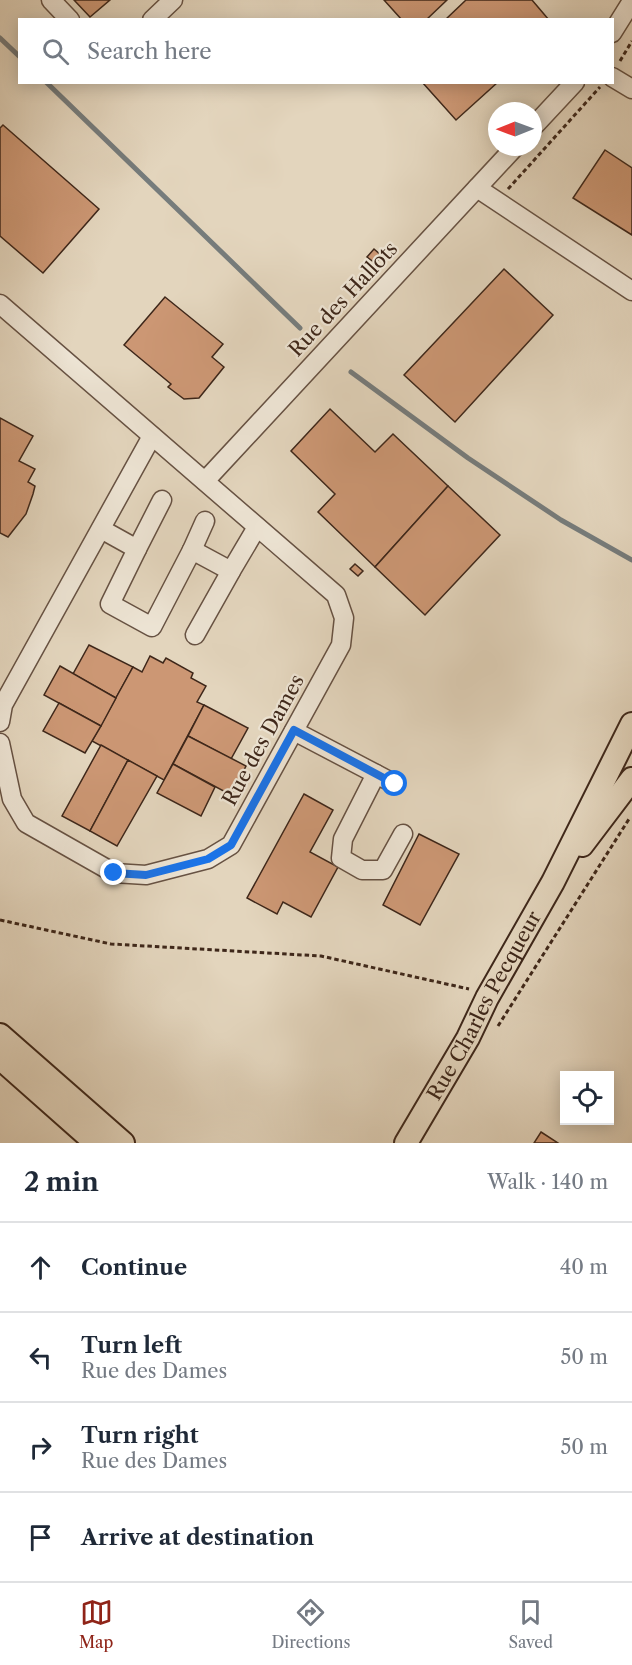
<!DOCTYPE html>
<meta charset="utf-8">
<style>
body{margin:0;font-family:"Libre Caslon Text",serif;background:#f2f2f3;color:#1f2937}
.controls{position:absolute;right:18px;bottom:18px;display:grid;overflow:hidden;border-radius:0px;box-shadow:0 3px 15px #0003}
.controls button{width:54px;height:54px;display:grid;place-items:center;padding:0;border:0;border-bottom:2px solid #e0e1e3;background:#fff;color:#1f2937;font:30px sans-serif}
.compass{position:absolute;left:488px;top:102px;width:54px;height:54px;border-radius:50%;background:#fff;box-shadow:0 3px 15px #0003;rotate:269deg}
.stop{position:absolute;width:18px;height:18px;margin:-14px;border:4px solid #1a73e8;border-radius:50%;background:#fff}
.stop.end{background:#1a73e8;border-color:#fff;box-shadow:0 2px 6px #0008}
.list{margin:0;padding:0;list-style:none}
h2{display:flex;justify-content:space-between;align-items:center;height:78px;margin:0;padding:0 24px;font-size:26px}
h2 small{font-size:20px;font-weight:400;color:#747a83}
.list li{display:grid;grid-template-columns:39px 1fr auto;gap:18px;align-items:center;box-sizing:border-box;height:90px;padding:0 24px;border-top:2px solid #e0e1e3}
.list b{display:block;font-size:22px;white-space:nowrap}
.list p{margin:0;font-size:20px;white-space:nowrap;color:#747a83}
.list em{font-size:20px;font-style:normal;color:#747a83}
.icon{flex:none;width:33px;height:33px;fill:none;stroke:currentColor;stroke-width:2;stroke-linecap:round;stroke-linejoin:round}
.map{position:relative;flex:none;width:632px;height:1143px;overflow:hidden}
.search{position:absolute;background:#fff;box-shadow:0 3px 15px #0003;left:18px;right:18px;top:18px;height:66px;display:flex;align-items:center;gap:15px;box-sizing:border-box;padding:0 21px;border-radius:0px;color:#747a83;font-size:22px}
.sheet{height:438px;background:#fff}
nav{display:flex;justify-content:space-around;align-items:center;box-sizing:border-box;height:84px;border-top:2px solid #e0e1e3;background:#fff;font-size:16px;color:#747a83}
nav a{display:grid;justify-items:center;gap:3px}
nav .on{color:#8f2418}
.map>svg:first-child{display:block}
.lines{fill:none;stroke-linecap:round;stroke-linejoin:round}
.stream{stroke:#767c7c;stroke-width:5}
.building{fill:#cc9774;stroke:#3e271a;stroke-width:1.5}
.minor-casing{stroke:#675243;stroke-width:21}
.major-casing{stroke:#3e271a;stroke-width:26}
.path{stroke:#3e271a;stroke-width:3;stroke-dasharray:4.5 3;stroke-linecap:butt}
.minor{stroke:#ede4d4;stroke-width:18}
.major{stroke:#e3d5bd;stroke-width:22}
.route{stroke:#1a73e8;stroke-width:8}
.labels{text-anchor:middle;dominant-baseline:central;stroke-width:4.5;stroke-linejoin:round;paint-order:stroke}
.street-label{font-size:20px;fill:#3e271a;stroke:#ede4d4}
</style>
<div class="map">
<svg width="632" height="1143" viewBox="0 0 632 1143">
<rect width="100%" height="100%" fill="#e3d5bd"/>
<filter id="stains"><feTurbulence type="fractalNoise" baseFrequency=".00333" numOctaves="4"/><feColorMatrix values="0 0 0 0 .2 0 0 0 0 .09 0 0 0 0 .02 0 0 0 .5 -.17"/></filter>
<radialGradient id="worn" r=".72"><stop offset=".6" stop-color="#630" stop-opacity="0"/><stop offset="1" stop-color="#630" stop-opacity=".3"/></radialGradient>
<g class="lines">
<g class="stream">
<polyline points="0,38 20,57"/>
<polyline points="46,82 300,328"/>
<polyline points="351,372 468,458 561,520 632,560"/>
</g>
</g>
<g class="building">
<polygon points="74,0 110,0 90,17"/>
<polygon points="384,0 447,0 426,20 402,20"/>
<polygon points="466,0 532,0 549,20 445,20"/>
<polygon points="422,82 498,82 456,120"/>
<polygon points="3,125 99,209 43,273 0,236 0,128"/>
<polygon points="605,150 632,168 632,235 573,198"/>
<polygon points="374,249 382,256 375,263 367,257"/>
<polygon points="504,269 553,315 455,422 404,375"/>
<polygon points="165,297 223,344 212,357 224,367 199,398 184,399 168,387 171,384 124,345"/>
<polygon points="330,409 375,452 393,434 448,486 375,567 318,512 335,494 291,451"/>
<polygon points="0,418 33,436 19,461 35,469 28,482 35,486 33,494 26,514 8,537 0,533"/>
<polygon points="448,486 500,535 425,615 375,567"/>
<polygon points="355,564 363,571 358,576 350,569"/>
<polygon points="89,645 133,667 116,698 73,674"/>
<polygon points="150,656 163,663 166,658 193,673 191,678 206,686 197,702 204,705 164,780 92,741 133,667 142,672"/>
<polygon points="60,666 116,698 101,726 44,695"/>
<polygon points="59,703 101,726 85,753 43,731"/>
<polygon points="204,705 248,728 231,759 188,736"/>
<polygon points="188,736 246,766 231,795 173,764"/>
<polygon points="101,745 128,760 90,831 62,816"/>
<polygon points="128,760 157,776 117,846 90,831"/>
<polygon points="173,764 215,787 201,816 157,793"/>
<polygon points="304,794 333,810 310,852 338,867 311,917 283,902 277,914 247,898"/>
<polygon points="419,834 459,854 420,925 383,905"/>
<polygon points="541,1132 558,1143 534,1143"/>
</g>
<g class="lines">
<defs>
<g id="minor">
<polyline points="51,0 70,20"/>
<polyline points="152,20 173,0"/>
<polyline points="612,33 632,1"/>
<polyline points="612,77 632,89"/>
<polyline points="533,127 575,82"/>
<polyline points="477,188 632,291"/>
<polyline points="0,304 336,595 344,618 341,645 231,845 208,859 146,875 114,873 26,823 12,799 0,743"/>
<polyline points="205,481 515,147"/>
<polyline points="101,529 137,549 110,604 152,627 192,550 231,571 257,527"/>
<polyline points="137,549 162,500"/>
<polyline points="192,550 205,521"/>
<polyline points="195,635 231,571"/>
<polyline points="0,722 3,705 152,436"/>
<polyline points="294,731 395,784"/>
<polyline points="376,774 343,839 341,858 362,870 383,870 403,834"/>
</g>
<g id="major">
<polyline points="582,845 632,779"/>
<polyline points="0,1035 123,1143"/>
<polyline points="0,1058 96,1143"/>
<path id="s1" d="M406,1143L468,1038L487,998L553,882L632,724"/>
</g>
</defs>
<use href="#minor" class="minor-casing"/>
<use href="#major" class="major-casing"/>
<g class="path">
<polyline points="620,61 632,41"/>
<polyline points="508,189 600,87"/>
<polyline points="0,920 111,944 321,956 469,989"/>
<polyline points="498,1026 629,819"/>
</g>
<use href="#minor" class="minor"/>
<use href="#major" class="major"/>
</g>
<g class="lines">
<polyline class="route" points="114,873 146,875 208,859 231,845 294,730 395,784"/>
</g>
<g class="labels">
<g class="street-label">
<text transform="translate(343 299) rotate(-47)">Rue des Hallots</text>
<text transform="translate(263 740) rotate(-61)">Rue des Dames</text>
<text stroke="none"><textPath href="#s1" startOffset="158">Rue Charles Pecqueur</textPath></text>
</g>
</g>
<rect width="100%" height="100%" filter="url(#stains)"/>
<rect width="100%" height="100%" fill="url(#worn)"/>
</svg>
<div class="controls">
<button><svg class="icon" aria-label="locate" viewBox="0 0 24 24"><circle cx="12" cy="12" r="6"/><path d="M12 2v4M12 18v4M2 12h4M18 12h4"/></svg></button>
</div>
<svg class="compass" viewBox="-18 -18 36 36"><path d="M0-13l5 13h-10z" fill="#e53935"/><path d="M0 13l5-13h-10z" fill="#747a83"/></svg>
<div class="stop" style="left:395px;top:784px"></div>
<div class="stop end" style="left:114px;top:873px"></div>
<div class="search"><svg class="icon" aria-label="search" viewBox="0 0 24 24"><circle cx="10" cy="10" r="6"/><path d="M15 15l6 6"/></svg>Search here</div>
</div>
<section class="sheet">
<h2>2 min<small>Walk · 140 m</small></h2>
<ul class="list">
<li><svg class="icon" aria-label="ahead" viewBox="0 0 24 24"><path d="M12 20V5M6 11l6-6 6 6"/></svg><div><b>Continue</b></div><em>40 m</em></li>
<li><svg class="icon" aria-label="left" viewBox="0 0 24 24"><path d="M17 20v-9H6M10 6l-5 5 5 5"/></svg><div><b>Turn left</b><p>Rue des Dames</p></div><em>50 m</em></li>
<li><svg class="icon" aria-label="right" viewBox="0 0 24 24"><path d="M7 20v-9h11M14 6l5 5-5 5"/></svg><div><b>Turn right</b><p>Rue des Dames</p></div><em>50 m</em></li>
<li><svg class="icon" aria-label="arrive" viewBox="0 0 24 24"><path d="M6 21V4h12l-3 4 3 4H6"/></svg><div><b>Arrive at destination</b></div></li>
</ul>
</section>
<nav>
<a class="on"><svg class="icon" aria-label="map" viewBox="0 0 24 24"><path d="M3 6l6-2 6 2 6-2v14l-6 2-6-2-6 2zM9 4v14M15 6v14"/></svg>Map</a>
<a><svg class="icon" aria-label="directions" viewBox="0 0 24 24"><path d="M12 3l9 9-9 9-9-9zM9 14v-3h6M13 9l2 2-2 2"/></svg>Directions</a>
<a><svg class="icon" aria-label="saved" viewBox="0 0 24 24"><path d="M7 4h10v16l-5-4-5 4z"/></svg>Saved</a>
</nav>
